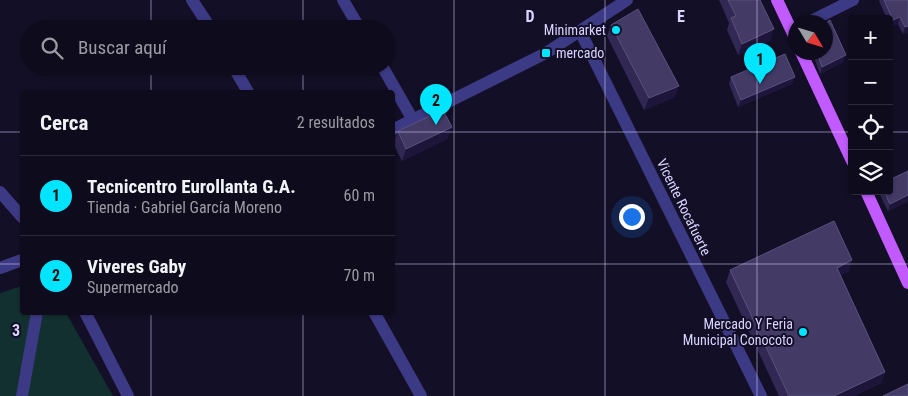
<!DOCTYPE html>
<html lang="es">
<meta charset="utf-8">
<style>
body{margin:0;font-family:"Roboto Condensed",sans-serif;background:#171425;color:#f1f3f6}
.controls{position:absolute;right:15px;top:15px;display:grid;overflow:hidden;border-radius:5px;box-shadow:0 1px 4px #0004}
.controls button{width:45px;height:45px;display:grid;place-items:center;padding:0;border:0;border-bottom:1px solid #2e2b3b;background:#0e0b1c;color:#f1f3f6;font:25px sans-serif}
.compass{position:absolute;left:788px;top:15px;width:45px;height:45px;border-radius:50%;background:#0e0b1c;box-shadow:0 1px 4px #0004;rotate:128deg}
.you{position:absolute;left:631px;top:216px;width:18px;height:18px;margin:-12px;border:4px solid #fff;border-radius:50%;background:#1a73e8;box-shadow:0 0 0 8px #1a73e833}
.badge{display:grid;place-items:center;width:32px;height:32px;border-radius:50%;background:#00e5ff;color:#111;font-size:16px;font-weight:700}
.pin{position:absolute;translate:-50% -41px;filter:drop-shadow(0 1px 2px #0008)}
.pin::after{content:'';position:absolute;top:26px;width:18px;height:15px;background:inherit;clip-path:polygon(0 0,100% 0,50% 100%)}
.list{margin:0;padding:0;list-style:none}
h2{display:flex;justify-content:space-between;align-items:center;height:65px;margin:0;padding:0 20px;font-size:21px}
h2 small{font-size:16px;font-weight:400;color:#9b9ba3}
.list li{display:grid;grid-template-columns:32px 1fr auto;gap:15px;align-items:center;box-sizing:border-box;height:80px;padding:0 20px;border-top:1px solid #2e2b3b}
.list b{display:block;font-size:19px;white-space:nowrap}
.list p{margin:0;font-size:16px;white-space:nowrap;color:#9b9ba3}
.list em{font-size:16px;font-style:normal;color:#9b9ba3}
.icon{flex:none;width:28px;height:28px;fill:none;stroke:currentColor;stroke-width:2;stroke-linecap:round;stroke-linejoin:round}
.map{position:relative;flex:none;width:908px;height:396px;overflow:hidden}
.search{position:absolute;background:#0e0b1c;box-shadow:0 1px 4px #0004;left:20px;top:20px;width:375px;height:55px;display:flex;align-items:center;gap:12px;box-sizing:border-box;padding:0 18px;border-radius:28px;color:#9b9ba3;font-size:19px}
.panel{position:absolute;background:#0e0b1c;box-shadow:0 1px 4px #0004;left:20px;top:90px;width:375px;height:225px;border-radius:5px}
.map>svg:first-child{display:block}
.green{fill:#12302f}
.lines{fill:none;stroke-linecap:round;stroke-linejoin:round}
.minor{stroke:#3d3a85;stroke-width:12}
.major{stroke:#c25bff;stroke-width:12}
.wall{fill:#312854}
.shaded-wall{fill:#1d163a}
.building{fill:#433a66;stroke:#5a527e}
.grid{fill:none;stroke:#d9d4ff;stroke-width:1;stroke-opacity:0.55}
.poi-dot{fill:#00e5ff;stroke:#130f26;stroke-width:2}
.labels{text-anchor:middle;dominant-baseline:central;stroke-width:4;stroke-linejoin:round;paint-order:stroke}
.poi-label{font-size:14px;fill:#d9d4ff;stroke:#130f26;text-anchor:end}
.street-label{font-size:14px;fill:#d9d4ff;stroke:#130f26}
.grid-label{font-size:16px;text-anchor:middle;font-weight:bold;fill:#d9d4ff;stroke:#130f26;stroke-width:4;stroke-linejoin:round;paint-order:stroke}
</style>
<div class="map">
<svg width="908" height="396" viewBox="0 0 908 396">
<rect width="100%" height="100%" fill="#130f26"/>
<polygon class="green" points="22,286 22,312 66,313 113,396 0,396 0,293"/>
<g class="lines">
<g class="minor">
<polyline points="192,0 211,29"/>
<polyline points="343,0 360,29"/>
<polyline points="809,22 853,0"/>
<polyline points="580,31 761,396"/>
<polyline points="233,66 248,92"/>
<polyline points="382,66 413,120"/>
<polyline points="392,130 546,53 627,0"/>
<polyline points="0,192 22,217"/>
<polyline points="0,268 22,260"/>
<polyline points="85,312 128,396"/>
<polyline points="374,312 421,396"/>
<polyline points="22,396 37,312"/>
</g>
<g class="major">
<polyline points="777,0 796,40"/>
<polyline points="801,52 852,161"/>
<polyline points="866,191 908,283"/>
</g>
</g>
<g class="wall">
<polygon points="719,0 760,0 770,41 738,55 727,30 729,23"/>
<polygon points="880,0 908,0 908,32 903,34 898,24 891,27 889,24 889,19 887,19 879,1"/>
<polygon points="611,25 675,97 644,110 607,36"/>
<polygon points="812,52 826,52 843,62 820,74"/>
<polygon points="731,77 795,77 792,84 738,107 729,84"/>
<polygon points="452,127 447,139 402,161 393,143 398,131"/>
<polygon points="908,171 908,201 888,211 878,191 889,191"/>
<polygon points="852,260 848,272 840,275 885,372 881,383 854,396 779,396 726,282 730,270"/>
</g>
<g class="shaded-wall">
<polygon points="900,17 898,24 891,27 893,20"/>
<polygon points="908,26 908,32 903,34 905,27"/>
<polygon points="774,29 770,41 738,55 742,44"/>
<polygon points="846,55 843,62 820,74 822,67"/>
<polygon points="795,77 792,84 738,107 741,100"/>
<polygon points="679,86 675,97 644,110 649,98"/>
<polygon points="452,127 447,139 402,161 406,149"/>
<polygon points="908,195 908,201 888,211 890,204"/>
<polygon points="852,260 848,272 833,279 837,268"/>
<polygon points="885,372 881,383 854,396 834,396"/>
</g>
<g class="building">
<polygon points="728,0 760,0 774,29 742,44 731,18 736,16"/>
<polygon points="884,0 908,0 908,26 905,27 900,17 893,20"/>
<polygon points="638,9 679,86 649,98 611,25"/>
<polygon points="830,20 846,55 822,67 817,52 826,52 826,23"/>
<polygon points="785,54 795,77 741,100 731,77"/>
<polygon points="443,110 452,127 406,149 398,131"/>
<polygon points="908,171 908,195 890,204 884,191 889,191 889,180"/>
<polygon points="834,221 852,260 837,268 885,372 834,396 789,396 730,270"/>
<polygon points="908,384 908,396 883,396"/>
</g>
<path class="grid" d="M151,0V29M303,0V29M454,0V396M605,0V396M757,0V396M151,66V92M303,66V92M0,132H22M392,132H852M889,132H908M0,264H22M392,264H908M151,312V396M303,312V396"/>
<g class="poi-dot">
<circle cx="616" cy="30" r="5"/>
<rect x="541" y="48" width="10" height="10" rx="2.5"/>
<circle cx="803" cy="332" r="5"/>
</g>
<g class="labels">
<g class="poi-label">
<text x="606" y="30">Minimarket</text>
<text x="556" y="53" text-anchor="start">mercado</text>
<text x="793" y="324">Mercado Y Feria<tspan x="793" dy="16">Municipal Conocoto</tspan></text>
</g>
<g class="street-label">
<text transform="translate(684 207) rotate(64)">Vicente Rocafuerte</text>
</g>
</g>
<g class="grid-label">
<text x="530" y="22">D</text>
<text x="681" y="22">E</text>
<text x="16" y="336">3</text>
</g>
</svg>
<div class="controls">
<button>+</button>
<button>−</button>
<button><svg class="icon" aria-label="locate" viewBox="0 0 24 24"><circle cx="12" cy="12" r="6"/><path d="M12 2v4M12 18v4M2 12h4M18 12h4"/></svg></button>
<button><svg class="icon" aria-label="layers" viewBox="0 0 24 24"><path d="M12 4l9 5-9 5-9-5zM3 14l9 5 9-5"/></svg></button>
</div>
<svg class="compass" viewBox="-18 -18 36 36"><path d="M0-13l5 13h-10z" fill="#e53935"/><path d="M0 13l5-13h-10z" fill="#9b9ba3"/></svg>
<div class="you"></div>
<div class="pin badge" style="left:760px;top:84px">1</div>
<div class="pin badge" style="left:436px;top:125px">2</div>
<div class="search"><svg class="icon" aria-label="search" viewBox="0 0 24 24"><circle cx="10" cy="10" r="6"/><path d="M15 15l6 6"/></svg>Buscar aquí</div>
<section class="panel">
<h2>Cerca<small>2 resultados</small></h2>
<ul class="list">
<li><span class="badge">1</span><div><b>Tecnicentro Eurollanta G.A.</b><p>Tienda · Gabriel García Moreno</p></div><em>60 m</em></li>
<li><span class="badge">2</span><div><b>Viveres Gaby</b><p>Supermercado</p></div><em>70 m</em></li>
</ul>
</section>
</div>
